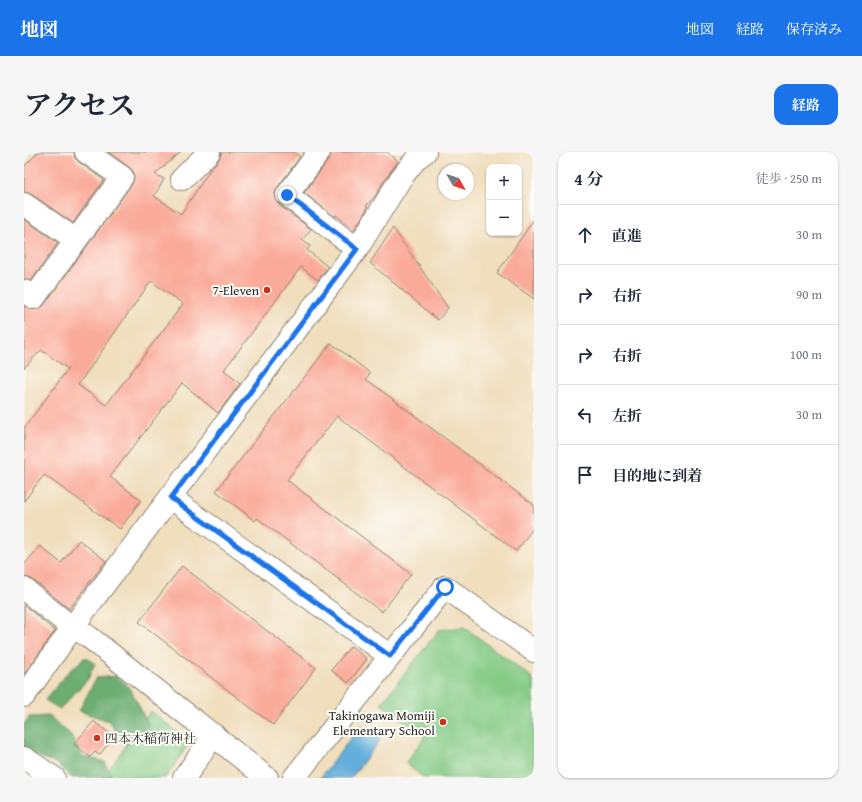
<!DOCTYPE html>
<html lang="ja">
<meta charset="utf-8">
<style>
body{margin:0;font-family:"Gentium Book Plus","Noto Serif JP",serif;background:#f6f6f7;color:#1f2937}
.controls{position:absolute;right:12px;top:12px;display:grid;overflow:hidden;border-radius:8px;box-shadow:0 1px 3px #0004}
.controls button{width:36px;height:36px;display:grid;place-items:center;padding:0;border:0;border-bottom:1px solid #e0e1e3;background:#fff;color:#1f2937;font:20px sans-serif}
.compass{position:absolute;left:414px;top:12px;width:36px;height:36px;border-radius:50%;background:#fff;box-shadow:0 1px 3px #0004;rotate:130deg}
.stop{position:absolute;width:12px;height:12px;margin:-9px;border:3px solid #1a73e8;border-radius:50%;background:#fff}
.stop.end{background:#1a73e8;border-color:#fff;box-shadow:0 1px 4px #0008}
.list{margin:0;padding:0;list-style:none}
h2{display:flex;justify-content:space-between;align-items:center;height:52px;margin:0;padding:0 16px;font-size:17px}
h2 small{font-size:13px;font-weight:400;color:#747a83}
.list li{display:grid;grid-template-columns:26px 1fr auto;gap:12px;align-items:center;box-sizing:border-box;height:60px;padding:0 16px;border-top:1px solid #e0e1e3}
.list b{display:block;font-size:15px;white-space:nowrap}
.list em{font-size:13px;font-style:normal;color:#747a83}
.icon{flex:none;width:22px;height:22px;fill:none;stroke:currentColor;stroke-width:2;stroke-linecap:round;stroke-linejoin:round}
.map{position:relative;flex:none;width:510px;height:626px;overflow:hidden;border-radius:12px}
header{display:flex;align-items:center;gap:24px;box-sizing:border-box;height:56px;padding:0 20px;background:#1a73e8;color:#fff}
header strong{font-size:19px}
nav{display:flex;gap:22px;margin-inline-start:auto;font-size:14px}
.intro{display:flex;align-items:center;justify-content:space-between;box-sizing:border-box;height:96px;padding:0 24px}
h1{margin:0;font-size:28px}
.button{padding:10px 18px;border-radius:12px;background:#1a73e8;color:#fff;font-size:14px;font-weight:700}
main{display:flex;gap:24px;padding:0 24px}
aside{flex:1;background:#fff;border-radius:12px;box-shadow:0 1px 3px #0004}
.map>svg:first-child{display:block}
.green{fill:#85ca85;stroke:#587a58}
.forest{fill:#6cae72;stroke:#4c6c4e}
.water{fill:#63aedb;stroke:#476c83}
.building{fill:#faaa99;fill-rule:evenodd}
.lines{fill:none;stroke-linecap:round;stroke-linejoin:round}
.minor-casing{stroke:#8e8474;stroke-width:24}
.tertiary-casing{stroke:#8e8474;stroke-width:24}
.minor{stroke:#fff;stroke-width:22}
.tertiary{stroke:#fff;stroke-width:22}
.route{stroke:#1a73e8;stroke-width:5}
.poi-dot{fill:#c8321e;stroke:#fdfcf7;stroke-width:1.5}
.labels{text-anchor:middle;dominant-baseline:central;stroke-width:4;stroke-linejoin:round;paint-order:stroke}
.poi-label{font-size:13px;fill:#2b2b2b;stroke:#fdfcf7;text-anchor:end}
</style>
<header>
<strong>地図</strong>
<nav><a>地図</a><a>経路</a><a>保存済み</a></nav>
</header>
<div class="intro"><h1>アクセス</h1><a class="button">経路</a></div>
<main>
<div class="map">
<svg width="510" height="626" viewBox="0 0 510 626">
<rect width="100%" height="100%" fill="#fdfcf7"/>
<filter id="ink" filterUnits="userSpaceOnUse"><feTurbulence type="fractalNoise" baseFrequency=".025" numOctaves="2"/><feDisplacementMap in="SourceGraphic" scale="8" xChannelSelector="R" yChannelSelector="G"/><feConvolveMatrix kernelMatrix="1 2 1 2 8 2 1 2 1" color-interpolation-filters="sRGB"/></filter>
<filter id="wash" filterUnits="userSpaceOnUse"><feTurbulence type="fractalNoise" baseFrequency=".012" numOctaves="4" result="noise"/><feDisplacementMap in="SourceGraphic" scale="16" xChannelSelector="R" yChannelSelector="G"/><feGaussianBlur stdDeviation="0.9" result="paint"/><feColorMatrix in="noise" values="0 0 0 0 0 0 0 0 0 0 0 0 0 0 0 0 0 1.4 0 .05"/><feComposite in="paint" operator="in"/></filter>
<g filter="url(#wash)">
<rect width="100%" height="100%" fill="#f0debd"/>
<g class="green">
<polygon points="440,475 506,524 510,531 510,626 400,626 381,611 401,585 357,552 415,478"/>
<polygon points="127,559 166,590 141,626 79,626"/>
</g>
<g class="forest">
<polygon points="62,505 71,511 64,527 36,557 21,548 45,519"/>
<polygon points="93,524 106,536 125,574 101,594 85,569 55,559 72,526"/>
<polygon points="25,564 46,582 58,604 81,610 88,625 48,626 32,611 0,599 0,572 5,565"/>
</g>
<polygon class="water" points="337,573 356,588 327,626 296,626"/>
<g id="blocks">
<g class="building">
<polygon points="14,0 50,0 51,6 55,10 80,28 49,71 7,42 0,40 0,15"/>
<path d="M84,0H157L131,22L140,27L130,44L157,62L188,15L194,9L198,0H270L276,5L253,36L251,41V47L255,53L287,77L278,88L286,94L283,98L304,115L294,128L277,115L200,218L216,232L194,261L158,231L86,325L117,348L96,377L20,323L0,349V276L44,217L17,198L0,216V154L9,158L15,157L20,153L108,32L110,26L109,19L105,15ZM127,129L159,152L82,253L54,233Z"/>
<polygon points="307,0 363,0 374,9 357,33 358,33 352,43 342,54 344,55 330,78 312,63 311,65 280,41 305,7"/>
<polygon points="0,67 34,91 7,129 0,127"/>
<polygon points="510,67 510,147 473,121"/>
<polygon points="369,76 424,156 414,168 346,111"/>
<polygon points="307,191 346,221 342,227 510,353 510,375 492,399 313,264 263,328 387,422 358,460 233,366 231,369 192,339"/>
<polygon points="55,388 82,409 45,457 8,427 0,425 0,413 16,394 37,411"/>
<polygon points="158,414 292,516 249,573 115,470"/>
<polygon points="0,453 31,479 0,522"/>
<polygon points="327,494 343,507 324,531 307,518"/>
<polygon points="70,569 75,574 75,573 90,585 75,603 71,600 66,605 50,592"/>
</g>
</g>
</g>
<g filter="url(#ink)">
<use href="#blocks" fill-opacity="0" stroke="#8e8474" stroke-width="1"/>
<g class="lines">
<defs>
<g id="minor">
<polyline points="295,0 263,43 333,97"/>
<polyline points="158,27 185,0"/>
<polyline points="0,52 52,88"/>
<polyline points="0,139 10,146 98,25 62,0"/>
<polyline points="147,346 366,504"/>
<polyline points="0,606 30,626"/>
<polyline points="160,626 190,583"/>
<polyline points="270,626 421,435 510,499"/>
</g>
<g id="tertiary">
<polyline points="0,437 40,469 65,485 243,626"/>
<polyline points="0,544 59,461 333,97 377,26 393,6 401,0"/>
</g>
</defs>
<use href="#minor" class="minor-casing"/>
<use href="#tertiary" class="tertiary-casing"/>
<use href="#minor" class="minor"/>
<use href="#tertiary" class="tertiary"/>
</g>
</g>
<g class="lines" filter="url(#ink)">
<polyline class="route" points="263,43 333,97 147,346 366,504 421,435"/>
</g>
<g class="poi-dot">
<circle cx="243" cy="138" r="4"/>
<circle cx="419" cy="570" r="4"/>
<circle cx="73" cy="586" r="4"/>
</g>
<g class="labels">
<g class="poi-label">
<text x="235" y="138">7-Eleven</text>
<text x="411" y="563">Takinogawa Momiji<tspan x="411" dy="15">Elementary School</tspan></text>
<text x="81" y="586" text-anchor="start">四本木稲荷神社</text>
</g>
</g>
</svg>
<div class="controls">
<button>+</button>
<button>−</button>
</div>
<svg class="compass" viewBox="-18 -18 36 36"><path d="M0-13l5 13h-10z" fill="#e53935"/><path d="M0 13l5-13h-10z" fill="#747a83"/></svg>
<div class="stop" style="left:421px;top:435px"></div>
<div class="stop end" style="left:263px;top:43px"></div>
</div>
<aside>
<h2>4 分<small>徒歩 · 250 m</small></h2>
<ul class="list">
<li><svg class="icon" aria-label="ahead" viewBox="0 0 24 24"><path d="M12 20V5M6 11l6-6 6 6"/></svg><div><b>直進</b></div><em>30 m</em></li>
<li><svg class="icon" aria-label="right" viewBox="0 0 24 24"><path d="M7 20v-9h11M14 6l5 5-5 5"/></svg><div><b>右折</b></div><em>90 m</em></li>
<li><svg class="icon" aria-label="right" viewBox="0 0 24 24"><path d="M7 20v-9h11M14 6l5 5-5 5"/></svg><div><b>右折</b></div><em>100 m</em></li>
<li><svg class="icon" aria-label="left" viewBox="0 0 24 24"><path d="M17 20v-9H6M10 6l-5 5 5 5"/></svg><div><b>左折</b></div><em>30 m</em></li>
<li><svg class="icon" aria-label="arrive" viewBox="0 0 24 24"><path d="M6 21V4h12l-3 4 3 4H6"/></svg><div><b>目的地に到着</b></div></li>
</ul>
</aside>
</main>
